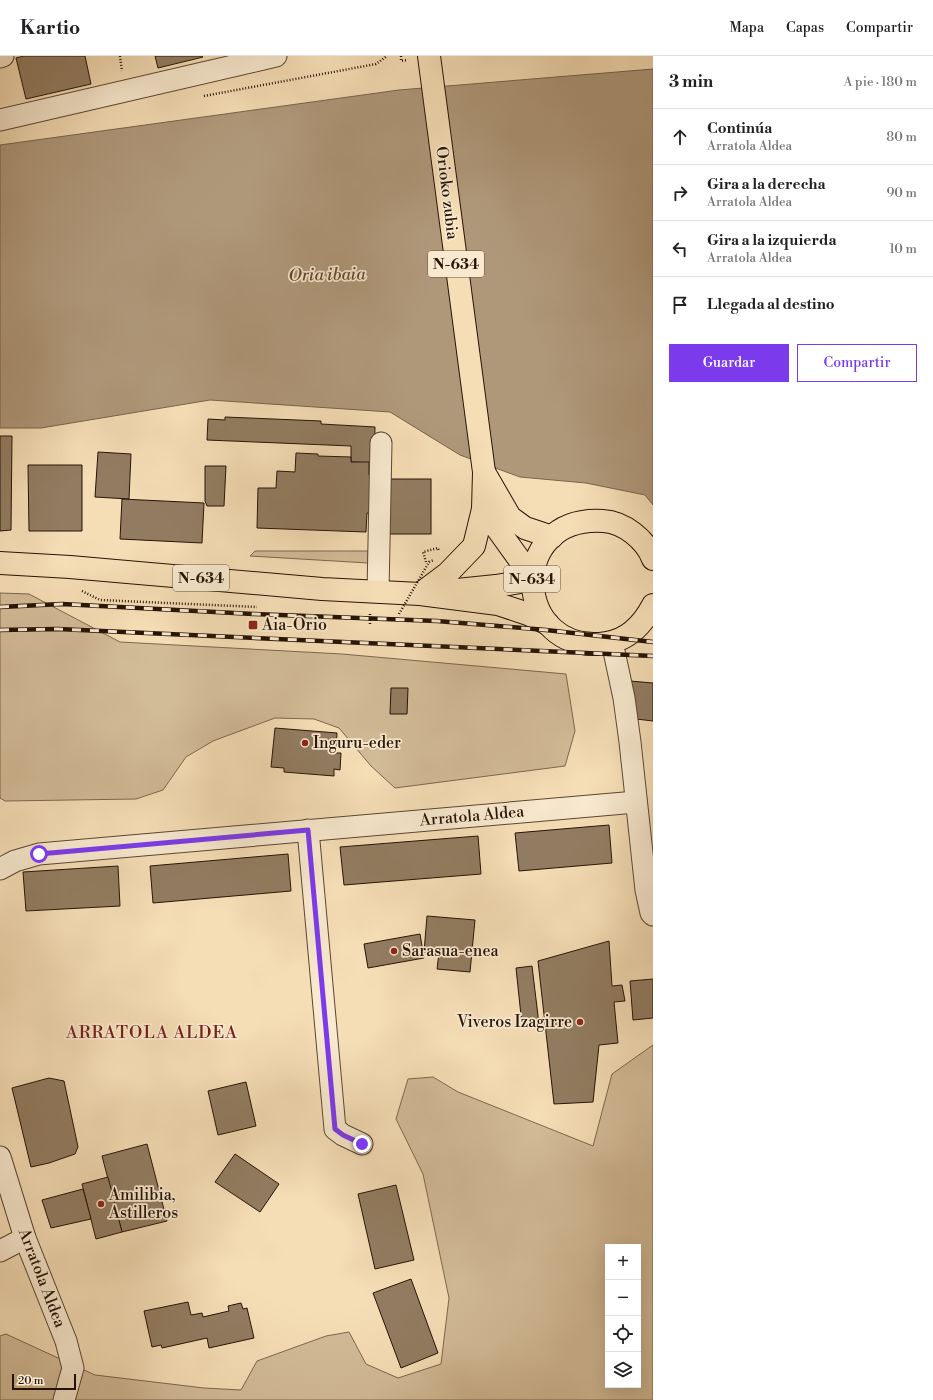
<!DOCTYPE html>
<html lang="es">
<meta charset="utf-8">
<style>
body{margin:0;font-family:"Libre Bodoni",serif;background:#f2f2f2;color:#202124}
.controls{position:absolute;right:12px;bottom:12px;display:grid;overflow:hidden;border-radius:0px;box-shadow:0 4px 16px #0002}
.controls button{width:36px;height:36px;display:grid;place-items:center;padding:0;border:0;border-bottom:1px solid #e0e0e0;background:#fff;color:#202124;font:20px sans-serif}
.scale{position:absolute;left:12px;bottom:10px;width:64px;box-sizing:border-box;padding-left:4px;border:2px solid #261306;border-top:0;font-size:11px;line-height:14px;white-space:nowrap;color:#261306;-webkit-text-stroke:3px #f8e9cf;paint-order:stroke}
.stop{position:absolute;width:12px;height:12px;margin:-9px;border:3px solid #7c3aed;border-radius:50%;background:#fff}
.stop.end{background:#7c3aed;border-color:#fff;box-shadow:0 1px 4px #0008}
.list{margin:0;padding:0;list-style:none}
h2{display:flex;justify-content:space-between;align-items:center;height:52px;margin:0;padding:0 16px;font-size:17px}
h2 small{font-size:13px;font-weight:400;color:#757577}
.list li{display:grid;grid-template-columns:26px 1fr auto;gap:12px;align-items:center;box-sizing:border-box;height:56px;padding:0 16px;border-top:1px solid #e0e0e0}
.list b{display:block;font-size:15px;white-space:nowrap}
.list p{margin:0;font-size:13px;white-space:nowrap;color:#757577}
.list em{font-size:13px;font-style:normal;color:#757577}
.actions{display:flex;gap:8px;padding:12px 16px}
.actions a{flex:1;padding:9px 0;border:1px solid #7c3aed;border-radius:0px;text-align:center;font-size:14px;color:#7c3aed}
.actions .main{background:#7c3aed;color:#fff}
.icon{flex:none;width:22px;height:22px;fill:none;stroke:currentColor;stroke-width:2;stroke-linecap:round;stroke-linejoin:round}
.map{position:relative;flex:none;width:653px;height:1344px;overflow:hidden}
header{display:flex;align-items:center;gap:24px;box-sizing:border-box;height:56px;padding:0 20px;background:#fff;border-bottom:1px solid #e0e0e0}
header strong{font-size:19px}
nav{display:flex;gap:22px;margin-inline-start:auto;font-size:14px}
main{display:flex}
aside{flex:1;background:#fff}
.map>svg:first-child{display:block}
.green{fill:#d2bb97;stroke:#7c674e;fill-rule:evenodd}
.water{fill:#af987a;stroke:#78634c}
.building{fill:#927c61;stroke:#261306}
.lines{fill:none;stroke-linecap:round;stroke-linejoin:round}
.minor-casing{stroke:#5a4632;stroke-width:23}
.highway-casing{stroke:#261306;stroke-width:24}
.path{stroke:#261306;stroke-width:2.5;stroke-dasharray:1 2;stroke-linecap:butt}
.minor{stroke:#f8e9cf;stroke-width:21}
.highway{stroke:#f5ddb5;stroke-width:22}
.rail-casing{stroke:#261306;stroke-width:4.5}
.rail{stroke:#f8e9cf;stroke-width:3;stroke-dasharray:9;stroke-linecap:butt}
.path-bridge{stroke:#261306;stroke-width:2.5;stroke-dasharray:1 2;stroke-linecap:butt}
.route{stroke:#7c3aed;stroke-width:5}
.poi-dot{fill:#8f2418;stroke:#f8e9cf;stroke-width:1.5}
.labels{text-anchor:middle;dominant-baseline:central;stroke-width:3.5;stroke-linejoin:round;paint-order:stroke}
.shield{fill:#f8e9cf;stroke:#655342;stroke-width:1}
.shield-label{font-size:15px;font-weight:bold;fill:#261306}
.street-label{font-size:16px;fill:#261306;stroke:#f8e9cf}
.poi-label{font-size:16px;fill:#261306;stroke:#f8e9cf;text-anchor:start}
.water-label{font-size:17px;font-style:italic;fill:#5d4834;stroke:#f8e9cf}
.neighbourhood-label{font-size:17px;letter-spacing:1px;fill:#7a1f14;stroke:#f8e9cf}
</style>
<header>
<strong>Kartio</strong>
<nav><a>Mapa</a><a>Capas</a><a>Compartir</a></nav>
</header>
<main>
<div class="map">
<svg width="653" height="1344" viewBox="0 0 653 1344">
<rect width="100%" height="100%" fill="#f5ddb5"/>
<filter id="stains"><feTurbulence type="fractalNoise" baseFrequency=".005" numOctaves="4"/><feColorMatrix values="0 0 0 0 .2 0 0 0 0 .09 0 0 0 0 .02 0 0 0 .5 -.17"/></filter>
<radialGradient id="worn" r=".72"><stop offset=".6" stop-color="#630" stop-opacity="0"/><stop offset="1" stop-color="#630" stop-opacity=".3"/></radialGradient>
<g class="green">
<polygon points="255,495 368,495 368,507 250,500"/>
<polygon points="0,537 29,538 120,586 342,598 566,618 575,675 565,710 395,732 371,710 339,672 314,663 275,662 213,685 186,701 163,734 136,743 5,745 0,742"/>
<path d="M653,989V1344H0V1280L6,1278L95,1319L204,1332L241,1334L257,1305L326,1280L349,1276L366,1308L398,1322L441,1308L449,1242L423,1118L396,1063L408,1023L433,1021L458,1036L593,1090L612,1018ZM608,1191H638V1329H608Z"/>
</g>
<polygon class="water" points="653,13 653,449 645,439 586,427 520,421 460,399 390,356 210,344 41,372 0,372 0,89 399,34"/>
<g class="building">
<polygon points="24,0 85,0 91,28 26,43 16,2"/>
<polygon points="155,0 202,0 203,1 158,12"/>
<polygon points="225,361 321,365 321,368 375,371 374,407 351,406 351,390 207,384 208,363 225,364"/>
<polygon points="0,380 12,380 11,474 0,475"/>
<polygon points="98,396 131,398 129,443 95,441"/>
<polygon points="296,397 318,398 318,400 351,401 351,406 369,406 369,419 373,419 372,457 367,457 366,476 257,472 258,432 276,432 277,415 295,416"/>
<polygon points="28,409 82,409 82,475 29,475"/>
<polygon points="205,410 226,410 224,450 207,450 205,445"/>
<rect x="389" y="423" width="42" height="55"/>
<polygon points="122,443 204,447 202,487 120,483"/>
<polygon points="630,625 653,627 653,665 636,663"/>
<polygon points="391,632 408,632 407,658 390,658"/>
<polygon points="275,672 337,677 336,697 341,697 340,714 334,713 334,720 284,716 284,712 271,711"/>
<polygon points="609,769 612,807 519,815 515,777"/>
<polygon points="478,780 481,818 344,829 340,791"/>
<polygon points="288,798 291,835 153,847 150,810"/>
<polygon points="118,810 120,850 26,855 23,816"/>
<polygon points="427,860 475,864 470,916 437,913 439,897 424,896"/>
<polygon points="420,878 424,902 368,912 364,888"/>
<polygon points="609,885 612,930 622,929 625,945 614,946 618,987 599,989 593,1046 554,1048 538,905"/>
<polygon points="532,910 539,968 522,969 516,912"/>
<polygon points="653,923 653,962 633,964 630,925"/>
<polygon points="49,1022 64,1025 78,1091 75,1098 49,1107 31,1111 12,1032"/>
<polygon points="246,1026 256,1070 218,1079 208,1035"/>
<polygon points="147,1088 167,1165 122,1176 102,1100"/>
<polygon points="235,1098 279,1128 260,1156 215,1126"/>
<polygon points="108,1121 122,1176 96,1183 82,1128"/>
<polygon points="396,1129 414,1204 375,1213 358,1138"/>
<polygon points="83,1133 91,1163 51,1172 42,1144"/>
<polygon points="411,1223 438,1297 401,1312 373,1237"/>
<polygon points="188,1246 191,1259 202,1257 203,1261 229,1255 228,1250 241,1247 243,1253 247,1252 254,1282 209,1292 207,1282 162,1292 161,1289 152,1291 144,1255"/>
</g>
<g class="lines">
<defs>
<g id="minor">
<polyline points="0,1 3,0"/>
<polyline points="0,64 276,0"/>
<polyline points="378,536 381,387"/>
<polyline points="612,586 624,642 630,686 646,834 651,857 653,859"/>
<polyline points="308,774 335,1073 343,1079 362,1088"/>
<polyline points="0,813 15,805 39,798 636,746"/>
<polyline points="0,1101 25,1182 66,1285 73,1312 64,1344"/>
<polyline points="0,1195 25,1182"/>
</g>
<g id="highway">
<polyline points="484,416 510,461 525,472 552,481"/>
<polyline points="483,453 519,503 533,515"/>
<path d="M653,503C646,484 624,466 603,465C504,459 514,601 606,587C628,584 643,568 653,549"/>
<polyline points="0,507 70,511 322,533 420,538 498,548 528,558 548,568"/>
<polyline points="457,534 496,530 532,524"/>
<polyline points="420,538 448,517 474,490 483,453 484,416 429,0"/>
</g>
</defs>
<use href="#minor" class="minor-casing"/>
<use href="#highway" class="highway-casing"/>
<g class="path">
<polyline points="120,0 122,15"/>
<polyline points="401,0 401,5 408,4"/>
<polyline points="204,40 376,8 387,0"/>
<polyline points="426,506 423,496 438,492 439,495"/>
<polyline points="82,535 100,544 257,551"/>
<polyline points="370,568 370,557"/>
</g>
<use href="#minor" class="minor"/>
<use href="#highway" class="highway"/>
<defs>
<g id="rail">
<polyline points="0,551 62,548 253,558 437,565 546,574 653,586"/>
<polyline points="0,574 58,573 653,600"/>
</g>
</defs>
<use href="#rail" class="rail-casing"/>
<use href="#rail" class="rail"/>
<polyline class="path-bridge" points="399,558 429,506 434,504"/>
</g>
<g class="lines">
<polyline class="route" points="39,798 308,774 335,1073 343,1079 362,1088"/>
</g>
<g class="poi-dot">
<rect x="248" y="564" width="10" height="10" rx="2"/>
<circle cx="305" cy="687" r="4"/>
<circle cx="394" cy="895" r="4"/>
<circle cx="580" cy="966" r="4"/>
<circle cx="101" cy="1148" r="4"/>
</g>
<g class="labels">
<g class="shield">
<rect x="428" y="195" width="56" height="26" rx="3"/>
<rect x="173" y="509" width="56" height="26" rx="3"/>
<rect x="504" y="510" width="56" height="26" rx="3"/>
</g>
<g class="shield-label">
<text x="456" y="208">N-634</text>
<text x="201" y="522">N-634</text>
<text x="532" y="523">N-634</text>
</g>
<g class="street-label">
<text transform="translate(447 137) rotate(83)">Orioko zubia</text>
<text transform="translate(472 760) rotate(-5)">Arratola Aldea</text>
<text transform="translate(42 1222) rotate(69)">Arratola Aldea</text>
</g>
<g class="poi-label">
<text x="262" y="569">Aia-Orio</text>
<text x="313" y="687">Inguru-eder</text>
<text x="402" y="895">Sarasua-enea</text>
<text x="572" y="966" text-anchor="end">Viveros Izagirre</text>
<text x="109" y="1139">Amilibia,<tspan x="109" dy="18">Astilleros</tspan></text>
</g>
<g class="water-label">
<text transform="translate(327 219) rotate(-1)">Oria ibaia</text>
</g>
<g class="neighbourhood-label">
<text x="152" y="977">ARRATOLA ALDEA</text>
</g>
</g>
<rect width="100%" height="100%" filter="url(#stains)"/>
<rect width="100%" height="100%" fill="url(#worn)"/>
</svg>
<div class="controls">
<button>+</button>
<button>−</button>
<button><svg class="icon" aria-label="locate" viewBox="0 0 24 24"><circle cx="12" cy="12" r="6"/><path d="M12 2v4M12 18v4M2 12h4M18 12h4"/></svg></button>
<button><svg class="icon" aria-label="layers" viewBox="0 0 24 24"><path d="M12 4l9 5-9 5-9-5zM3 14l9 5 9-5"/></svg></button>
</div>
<div class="scale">20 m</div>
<div class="stop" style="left:39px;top:798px"></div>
<div class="stop end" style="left:362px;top:1088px"></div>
</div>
<aside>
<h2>3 min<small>A pie · 180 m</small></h2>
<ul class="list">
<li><svg class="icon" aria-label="ahead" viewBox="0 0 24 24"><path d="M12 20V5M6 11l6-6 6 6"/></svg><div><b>Continúa</b><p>Arratola Aldea</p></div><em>80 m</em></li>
<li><svg class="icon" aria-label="right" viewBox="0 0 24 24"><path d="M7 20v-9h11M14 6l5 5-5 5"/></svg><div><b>Gira a la derecha</b><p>Arratola Aldea</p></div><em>90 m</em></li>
<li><svg class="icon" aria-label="left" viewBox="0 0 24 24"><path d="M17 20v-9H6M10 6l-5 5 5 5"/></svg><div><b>Gira a la izquierda</b><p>Arratola Aldea</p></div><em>10 m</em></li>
<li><svg class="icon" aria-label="arrive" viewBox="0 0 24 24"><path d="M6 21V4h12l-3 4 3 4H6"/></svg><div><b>Llegada al destino</b></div></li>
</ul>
<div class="actions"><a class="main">Guardar</a><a>Compartir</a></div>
</aside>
</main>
